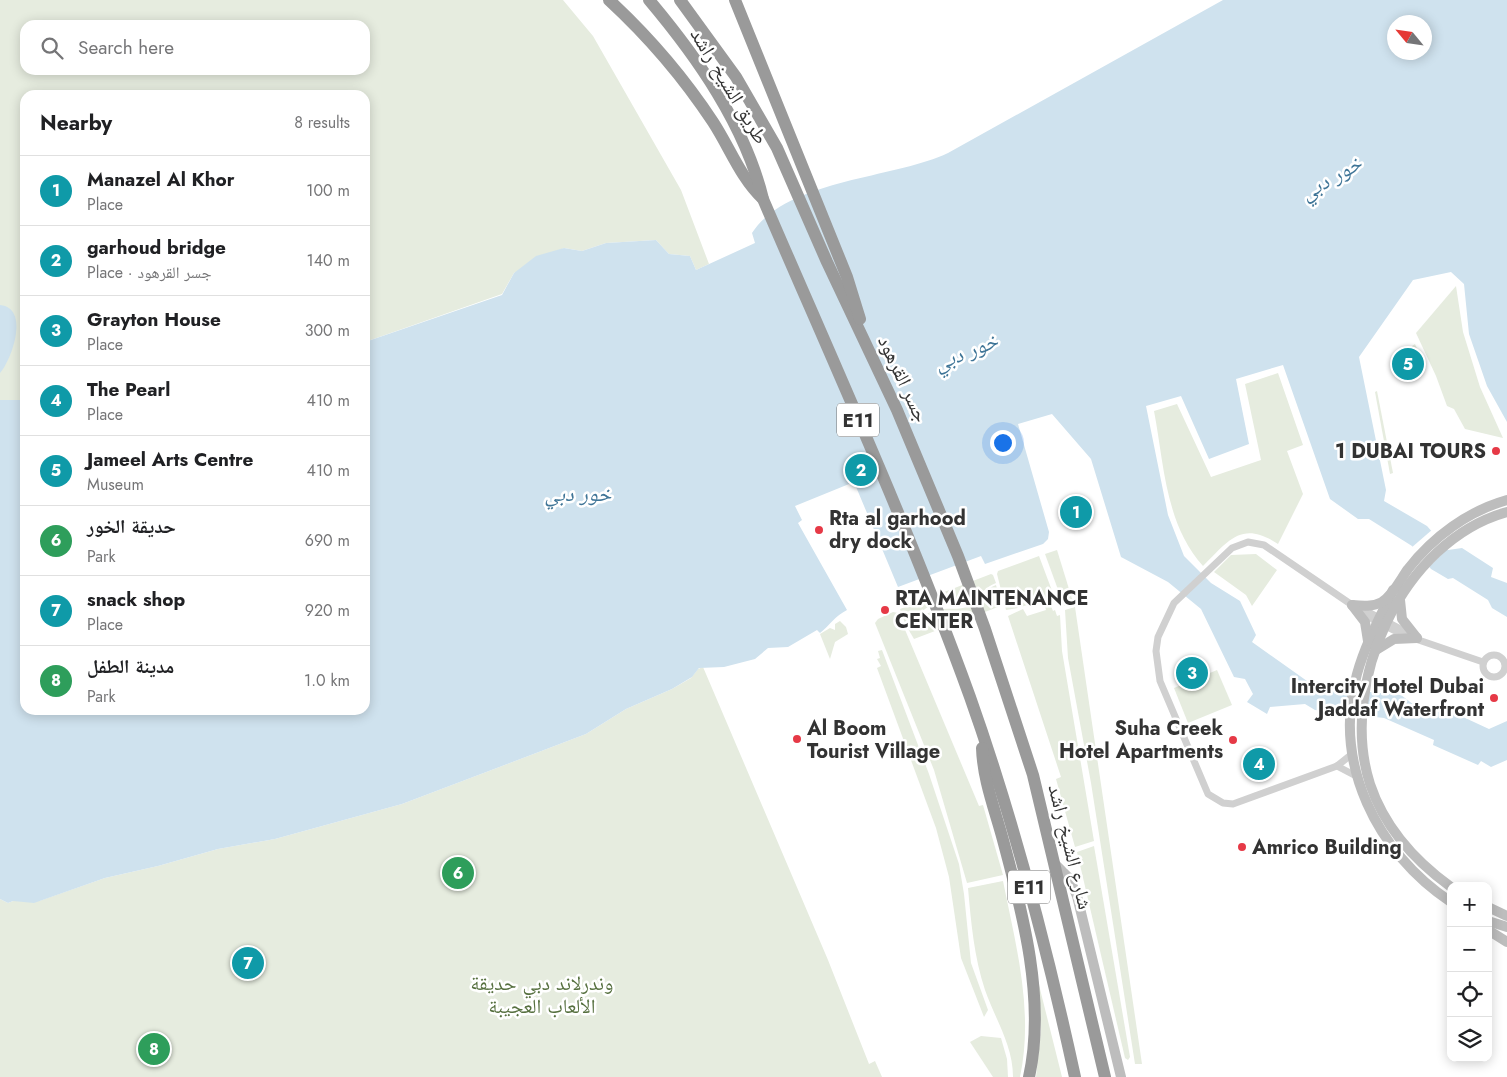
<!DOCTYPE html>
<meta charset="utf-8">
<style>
body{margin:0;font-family:Jost,"Noto Naskh Arabic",sans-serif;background:#f2f2f2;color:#202124}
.controls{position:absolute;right:15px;bottom:15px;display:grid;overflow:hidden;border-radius:10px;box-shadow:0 2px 12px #0003}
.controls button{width:45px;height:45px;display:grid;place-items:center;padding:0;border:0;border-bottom:1px solid #e0e0e0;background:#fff;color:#202124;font:25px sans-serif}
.compass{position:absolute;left:1387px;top:15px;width:45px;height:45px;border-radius:50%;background:#fff;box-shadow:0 2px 12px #0003;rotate:299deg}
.you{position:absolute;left:1002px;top:442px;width:18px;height:18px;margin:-12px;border:4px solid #fff;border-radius:50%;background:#1a73e8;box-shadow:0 0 0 8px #1a73e833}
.badge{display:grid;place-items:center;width:32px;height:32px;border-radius:50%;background:#2563eb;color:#fff;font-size:16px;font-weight:700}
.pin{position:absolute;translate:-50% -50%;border:2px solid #fff;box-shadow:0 1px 5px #0006}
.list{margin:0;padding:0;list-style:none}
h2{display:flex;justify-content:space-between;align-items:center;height:65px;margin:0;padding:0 20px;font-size:21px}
h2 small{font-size:16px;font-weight:400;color:#757577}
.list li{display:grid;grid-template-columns:32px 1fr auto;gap:15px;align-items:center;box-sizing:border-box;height:70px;padding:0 20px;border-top:1px solid #e0e0e0}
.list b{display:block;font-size:19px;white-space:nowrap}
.list p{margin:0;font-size:16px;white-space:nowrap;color:#757577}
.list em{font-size:16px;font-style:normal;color:#757577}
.icon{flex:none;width:28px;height:28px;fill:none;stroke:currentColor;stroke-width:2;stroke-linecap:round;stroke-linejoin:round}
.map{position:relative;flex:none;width:1507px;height:1077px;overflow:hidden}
.search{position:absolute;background:#fff;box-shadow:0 2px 12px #0003;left:20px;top:20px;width:350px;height:55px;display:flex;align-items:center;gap:12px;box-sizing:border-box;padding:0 18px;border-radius:15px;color:#757577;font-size:19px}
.panel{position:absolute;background:#fff;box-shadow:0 2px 12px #0003;left:20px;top:90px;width:350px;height:625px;border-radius:15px}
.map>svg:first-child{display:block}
.green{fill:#e6ecdf;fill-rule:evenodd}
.water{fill:#cfe2ee;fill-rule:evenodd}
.pier{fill:#fff}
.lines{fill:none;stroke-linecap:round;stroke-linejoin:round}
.street{stroke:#d0d0d0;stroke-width:7}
.secondary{stroke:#bdbdbd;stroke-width:10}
.highway{stroke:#9a9a9a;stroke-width:12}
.poi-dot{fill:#e63946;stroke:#fff;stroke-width:2}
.labels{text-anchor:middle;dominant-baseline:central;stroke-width:5;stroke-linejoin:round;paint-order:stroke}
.shield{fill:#fff;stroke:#707070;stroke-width:1}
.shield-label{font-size:19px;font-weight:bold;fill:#333}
.street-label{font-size:20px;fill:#333;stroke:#fff}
.poi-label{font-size:20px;font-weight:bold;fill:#333;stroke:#fff;text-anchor:start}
.park-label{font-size:20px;fill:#56703f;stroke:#fff}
.water-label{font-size:21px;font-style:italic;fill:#3f7597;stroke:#fff}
</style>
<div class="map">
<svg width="1507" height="1077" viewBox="0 0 1507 1077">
<rect width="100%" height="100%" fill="#fff"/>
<g class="green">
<path d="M0,0H563L593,36L681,190L709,264L696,270L690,256L669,254L656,240L606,243L582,251L564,248L514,273L502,294L365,342V95H25V400H0ZM25,25H365V70H25Z"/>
<polygon points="1456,286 1463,332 1480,387 1503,438 1465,429 1454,409 1447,406 1436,376 1416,333"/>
<polygon points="1415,344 1425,367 1416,370 1412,346"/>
<path d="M1278,373L1303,445L1287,451L1303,494L1278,544C1242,520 1229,540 1203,566C1165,524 1164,463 1154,411L1177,404L1211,477L1261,460L1245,384Z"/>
<polygon points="1377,391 1393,473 1390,474 1375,392"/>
<polygon points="1057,550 1073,602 1064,606 1045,554"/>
<polygon points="1256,554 1277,570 1252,606 1246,595 1214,572 1231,555"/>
<polygon points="1039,556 1054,596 1021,607 1019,603 1016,604 1018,608 1006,610 997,574 998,571"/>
<path d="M991,574L993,575L996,583C985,587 980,596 970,601C959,605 949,600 938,603C923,606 918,618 906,626L900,609Z"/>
<path d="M996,585L1001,603L998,607L914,639L907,627C917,621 925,612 938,610C948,607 959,611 969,606C980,601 985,589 996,585Z"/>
<polygon points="1049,601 1053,611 1055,610 1057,616 1060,615 1062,651 1094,841 1075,847 1056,779 1061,777 1008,616 1023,609 1027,616 1046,610 1044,603"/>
<polygon points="1075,607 1142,1064 1135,1064 1091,783 1068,658 1065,610"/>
<polygon points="893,612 898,613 979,806 983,805 1003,875 967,883 934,770 875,623 878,619"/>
<polygon points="840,621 846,627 848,634 835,642 830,659 820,634 830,628 835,630 835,624"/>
<polygon points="882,650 929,774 959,864 964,894 971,963 988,1010 984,1017 961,958 949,877 936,828 877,668 881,666 877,659 880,658 878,651"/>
<polygon points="703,667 828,960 869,1064 875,1061 882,1077 0,1077 0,899 8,903 13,901 39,901 105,878 158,866 218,849 275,839 402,804 586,734 626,709 672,689 691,678 698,669"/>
<polygon points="1217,670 1232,705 1188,723 1174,688"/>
<polygon points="1094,846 1130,1057 1128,1060 1125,1058 1077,852"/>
<path d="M1003,881C1016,946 1034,1011 1020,1077H1013C1013,1045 995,1019 985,990C974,957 971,922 968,888Z"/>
<polygon points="1037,977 1062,1077 1036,1077 1041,1031"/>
<polygon points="981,1036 1001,1038 1007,1059 1008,1077 993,1077 970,1042"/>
</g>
<g class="water">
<path d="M1223,0H1507V422L1487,386L1469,334L1464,284L1451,272L1413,280L1359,357L1386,490L1384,501L1427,526L1448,550L1462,548L1493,568L1491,577L1507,583V617L1492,608L1488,600L1453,578L1448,579L1431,569L1412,546L1369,519H1358L1330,499L1283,365L1236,379L1249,444L1209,459L1181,396L1146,406L1168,515L1184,556L1211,583L1240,601L1256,635L1252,642L1307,681H1319L1329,688L1401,695L1418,708L1435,704L1489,729L1507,721V760L1491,767L1481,761L1478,765L1433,745L1434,740L1384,718L1315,710L1305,704L1270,707L1267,714L1247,702L1253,694L1245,679L1234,677L1201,609L1168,582L1121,557L1091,459L1052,414L1018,424L1049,532L1048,539L1043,544L985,564L981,556L898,587L854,482L795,506L802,520L798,523L847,610C835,616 830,625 820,633L817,630L788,647L768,648L755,659L724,667L699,668L692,677L672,689L626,709L586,734L402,804L275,839L218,849L158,866L105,878L34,903L13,901L8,903L0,899V400H25V710H365V342L502,295L514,273L536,256L564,248L582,251L606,243L656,240L669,254L690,256L696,270L755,243L752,233C787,179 893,179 948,153ZM1394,22H1424V52H1394Z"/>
<path d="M0,305C30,308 12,359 0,373Z"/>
</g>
<polygon class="pier" points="1433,529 1449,547 1428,568 1411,548"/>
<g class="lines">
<g class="street">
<polyline points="1359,607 1412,635"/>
<circle cx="1494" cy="666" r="11"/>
<polyline points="1352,754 1337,766 1233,804 1223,803 1208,794 1160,681 1156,651 1158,637 1174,603 1232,548 1248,542 1264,545 1377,622 1404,635 1483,662"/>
<polyline points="1337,766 1356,776"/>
</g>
<g class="secondary">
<path d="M1393,590C1380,617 1365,645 1357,674C1332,763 1377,853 1451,902"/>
<polyline points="1400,600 1402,619 1417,638"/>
<path d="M1352,605C1362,606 1373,607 1382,602C1394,594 1400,580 1408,569C1433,537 1468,511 1507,500"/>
<polyline points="1352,605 1365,622 1368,641"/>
<polyline points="1376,650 1394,639 1417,638"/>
<polyline points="1055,864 1069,878 1077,896 1121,1077"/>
<path d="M1451,887C1415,861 1384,826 1370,784C1338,684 1402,541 1507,512"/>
<polyline points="1488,907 1507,916"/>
<polyline points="1488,921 1507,927"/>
<polyline points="1488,930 1507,942"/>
</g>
<g class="highway">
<path d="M609,0C648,36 684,78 713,122C730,148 740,177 763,199"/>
<path d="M649,0C697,57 745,125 763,199C834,364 909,528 970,697C1014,821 1047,948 1075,1077"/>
<polyline points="680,0 736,77 777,148 827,262 897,410 958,556 985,629 1033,775 1105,1077"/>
<polyline points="735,0 847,277 860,319"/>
<path d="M982,748C983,780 995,810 1003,840C1023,914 1046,1001 1029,1077"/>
</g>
</g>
<g class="poi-dot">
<circle cx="1496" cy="451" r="5"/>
<circle cx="819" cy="530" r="5"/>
<circle cx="885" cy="610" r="5"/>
<circle cx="1494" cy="698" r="5"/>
<circle cx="797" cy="739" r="5"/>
<circle cx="1233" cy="740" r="5"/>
<circle cx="1242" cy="847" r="5"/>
</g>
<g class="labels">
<g class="shield">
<rect x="837" y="403.5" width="42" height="33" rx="4"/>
<rect x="1008" y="870.5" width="42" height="33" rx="4"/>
</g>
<g class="shield-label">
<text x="858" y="420">E11</text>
<text x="1029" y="887">E11</text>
</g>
<g class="street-label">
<text transform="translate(729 86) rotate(59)">طريق الشيخ راشد</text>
<text transform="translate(903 379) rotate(65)">جسر القرهود</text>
<text transform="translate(1070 847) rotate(76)">شارع الشيخ راشد</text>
</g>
<g class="poi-label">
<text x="1486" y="451" text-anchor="end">1 DUBAI TOURS</text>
<text x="829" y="518">Rta al garhood<tspan x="829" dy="23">dry dock</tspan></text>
<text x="895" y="598">RTA MAINTENANCE<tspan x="895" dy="23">CENTER</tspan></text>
<text x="1484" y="686" text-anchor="end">Intercity Hotel Dubai<tspan x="1484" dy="23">Jaddaf Waterfront</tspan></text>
<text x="807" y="728">Al Boom<tspan x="807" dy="23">Tourist Village</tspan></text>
<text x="1223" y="728" text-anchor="end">Suha Creek<tspan x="1223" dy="23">Hotel Apartments</tspan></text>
<text x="1252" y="847">Amrico Building</text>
</g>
<g class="park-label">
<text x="542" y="983">وندرلاند دبي حديقة<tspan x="542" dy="23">الألعاب العجيبة</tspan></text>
</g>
<g class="water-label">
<text transform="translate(1331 178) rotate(-30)">خور دبي</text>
<text transform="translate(966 352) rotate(-22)">خور دبي</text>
<text x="578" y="494">خور دبي</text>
</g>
</g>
</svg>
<div class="controls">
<button>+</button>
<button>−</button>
<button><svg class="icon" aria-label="locate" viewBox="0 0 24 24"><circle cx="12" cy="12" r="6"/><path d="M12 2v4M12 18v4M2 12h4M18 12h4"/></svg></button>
<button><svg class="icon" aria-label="layers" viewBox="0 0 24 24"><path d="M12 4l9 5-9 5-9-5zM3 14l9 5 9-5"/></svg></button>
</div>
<svg class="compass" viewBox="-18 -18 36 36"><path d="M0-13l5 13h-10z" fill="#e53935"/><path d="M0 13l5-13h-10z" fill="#757577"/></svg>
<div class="you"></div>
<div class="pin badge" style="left:1076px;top:512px;background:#0f9aa8">1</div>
<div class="pin badge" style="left:861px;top:470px;background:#0f9aa8">2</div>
<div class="pin badge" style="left:1192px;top:673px;background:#0f9aa8">3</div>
<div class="pin badge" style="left:1259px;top:764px;background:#0f9aa8">4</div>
<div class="pin badge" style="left:1408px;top:364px;background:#0f9aa8">5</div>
<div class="pin badge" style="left:458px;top:873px;background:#2e9e5b">6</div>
<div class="pin badge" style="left:248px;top:963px;background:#0f9aa8">7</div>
<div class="pin badge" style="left:154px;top:1049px;background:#2e9e5b">8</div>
<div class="search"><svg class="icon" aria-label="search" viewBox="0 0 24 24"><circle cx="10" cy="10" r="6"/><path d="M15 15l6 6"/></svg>Search here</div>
<section class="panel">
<h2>Nearby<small>8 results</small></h2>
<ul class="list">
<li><span class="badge" style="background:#0f9aa8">1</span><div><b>Manazel Al Khor</b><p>Place</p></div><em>100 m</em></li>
<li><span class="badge" style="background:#0f9aa8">2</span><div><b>garhoud bridge</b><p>Place · جسر القرهود</p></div><em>140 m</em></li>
<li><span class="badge" style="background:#0f9aa8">3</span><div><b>Grayton House</b><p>Place</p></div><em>300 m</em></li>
<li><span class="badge" style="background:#0f9aa8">4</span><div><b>The Pearl</b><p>Place</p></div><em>410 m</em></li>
<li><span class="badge" style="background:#0f9aa8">5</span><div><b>Jameel Arts Centre</b><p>Museum</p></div><em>410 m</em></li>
<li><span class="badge" style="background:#2e9e5b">6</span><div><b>حديقة الخور</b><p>Park</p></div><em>690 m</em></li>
<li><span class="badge" style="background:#0f9aa8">7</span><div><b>snack shop</b><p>Place</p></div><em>920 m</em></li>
<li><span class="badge" style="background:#2e9e5b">8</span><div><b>مدينة الطفل</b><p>Park</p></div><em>1.0 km</em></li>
</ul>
</section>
</div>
